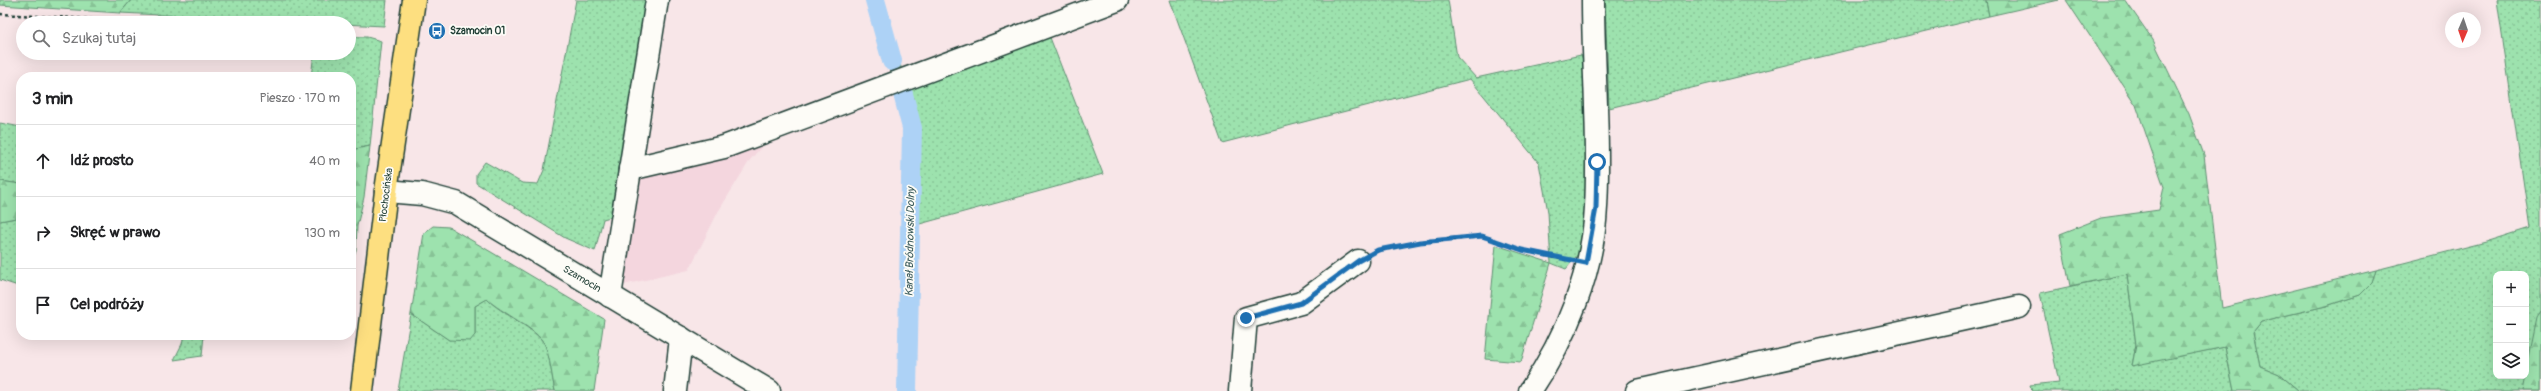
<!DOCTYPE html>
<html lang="pl">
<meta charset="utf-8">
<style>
body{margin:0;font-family:Pangolin,sans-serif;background:#f6f6f6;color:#202124}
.controls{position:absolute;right:12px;bottom:12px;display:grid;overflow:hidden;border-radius:8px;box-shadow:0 4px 16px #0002}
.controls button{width:36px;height:36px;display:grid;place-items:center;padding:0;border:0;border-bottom:1px solid #e0e0e0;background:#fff;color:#202124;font:20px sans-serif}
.compass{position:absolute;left:2445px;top:12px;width:36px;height:36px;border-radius:50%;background:#fff;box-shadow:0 4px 16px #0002;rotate:182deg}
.stop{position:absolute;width:12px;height:12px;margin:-9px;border:3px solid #1f6fb2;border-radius:50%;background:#fff}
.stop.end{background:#1f6fb2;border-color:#fff;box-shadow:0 1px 4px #0008}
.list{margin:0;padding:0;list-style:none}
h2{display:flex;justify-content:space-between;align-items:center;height:52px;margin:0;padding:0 16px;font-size:17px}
h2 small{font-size:13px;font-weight:400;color:#757577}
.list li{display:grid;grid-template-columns:26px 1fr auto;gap:12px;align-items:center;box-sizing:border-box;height:72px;padding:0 16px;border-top:1px solid #e0e0e0}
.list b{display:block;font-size:15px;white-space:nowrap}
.list em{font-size:13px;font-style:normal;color:#757577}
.icon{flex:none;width:22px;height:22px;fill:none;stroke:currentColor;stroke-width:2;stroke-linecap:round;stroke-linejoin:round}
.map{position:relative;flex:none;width:2541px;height:391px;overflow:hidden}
.search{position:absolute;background:#fff;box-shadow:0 4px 16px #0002;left:16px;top:16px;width:340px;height:44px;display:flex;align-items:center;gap:10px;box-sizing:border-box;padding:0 14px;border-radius:22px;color:#757577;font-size:15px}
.panel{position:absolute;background:#fff;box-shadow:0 4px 16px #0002;left:16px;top:72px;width:340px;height:268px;border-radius:16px}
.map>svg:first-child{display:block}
.built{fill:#f4d6de}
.grass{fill:url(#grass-dots);stroke:#5e9071;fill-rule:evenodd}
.forest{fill:url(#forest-firs);stroke:#5e9071}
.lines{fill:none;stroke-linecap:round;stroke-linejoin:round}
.canal{stroke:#add2f6;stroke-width:20}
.minor-casing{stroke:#1f3d34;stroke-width:25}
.major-casing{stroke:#1f3d34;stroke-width:25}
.path{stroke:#1f3d34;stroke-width:2.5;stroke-dasharray:3 3;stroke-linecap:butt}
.minor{stroke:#fdfcf7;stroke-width:22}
.major{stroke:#fddf80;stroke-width:22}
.route{stroke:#1f6fb2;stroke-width:5}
.labels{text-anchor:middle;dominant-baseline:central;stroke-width:3.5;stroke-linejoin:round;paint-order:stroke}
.poi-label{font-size:10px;font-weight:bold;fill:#1f3d34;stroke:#fdfcf7;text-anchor:start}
.street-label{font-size:10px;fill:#1f3d34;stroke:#fdfcf7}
.water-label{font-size:11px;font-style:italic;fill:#3b5b5b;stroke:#fdfcf7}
</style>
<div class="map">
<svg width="2541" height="391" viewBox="0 0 2541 391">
<defs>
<pattern id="grass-dots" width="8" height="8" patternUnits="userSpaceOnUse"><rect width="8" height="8" fill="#9de2ae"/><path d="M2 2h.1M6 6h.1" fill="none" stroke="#87c396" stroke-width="1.8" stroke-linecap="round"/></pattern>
<pattern id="forest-firs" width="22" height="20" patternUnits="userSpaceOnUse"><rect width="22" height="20" fill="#9de2ae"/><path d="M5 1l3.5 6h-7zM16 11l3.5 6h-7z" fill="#87c396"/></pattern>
</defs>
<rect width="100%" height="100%" fill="#f8e6e8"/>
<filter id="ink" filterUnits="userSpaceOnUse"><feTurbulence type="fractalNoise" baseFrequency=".025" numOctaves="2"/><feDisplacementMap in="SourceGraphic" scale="8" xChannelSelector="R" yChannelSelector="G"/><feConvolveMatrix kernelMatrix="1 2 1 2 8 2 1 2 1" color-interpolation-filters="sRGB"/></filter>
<g filter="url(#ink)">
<polygon class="built" points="764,144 750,160 718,212 689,270 623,285 641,176"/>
<g class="grass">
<polygon points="131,0 387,0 384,26 120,13"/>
<polygon points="576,0 648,0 614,216 603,219 595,251 565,238 476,183 476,174 485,162 522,183 538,184 544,170"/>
<polygon points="871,0 882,0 901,67 891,72"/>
<polygon points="1170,0 1448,0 1457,57 1476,78 1581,55 1587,68 1590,178 1583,248 1566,269 1551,263 1548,212 1539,163 1470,79 1222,143"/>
<polygon points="1605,0 1986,0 1989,16 1609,108"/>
<path d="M2497,0H2541V391H2299L2279,374L2260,366L2253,332L2262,321L2326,306L2360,295L2372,283L2376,270L2486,242L2530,228ZM2496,274H2526V376H2496Z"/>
<polygon points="1049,35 1103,174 916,225 912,391 901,391 907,129 897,91"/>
<polygon points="352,37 367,37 381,41 370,146 351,150 351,77 311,77 314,53 349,53 349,38"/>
<polygon points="0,123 21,127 21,184 0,181"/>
<polygon points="21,217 21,287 0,280 0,221"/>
<polygon points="2127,274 2136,345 2132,365 2225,347 2234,391 2032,391 2030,385 2059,382 2040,293"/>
<path d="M487,299C500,313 537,329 545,345C550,357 552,378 555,391H398L411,314L449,340L475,335V306Z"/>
<polygon points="184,335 204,335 202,356 174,360 182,344"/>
</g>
<g class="forest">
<polygon points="0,0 131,0 120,13 0,5"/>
<polygon points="1986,0 2059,0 1989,16"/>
<polygon points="2066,0 2125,0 2153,40 2189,114 2204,155 2222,308 2376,270 2372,283 2360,295 2326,306 2262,321 2253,332 2260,366 2279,374 2299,391 2234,391 2225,347 2132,366 2136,345 2127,274 2070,286 2060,234 2101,218 2159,210 2164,187 2136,105"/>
<polygon points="370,146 364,197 357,226 356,250 351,264 351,150"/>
<polygon points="0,181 21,184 21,217 0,221"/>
<path d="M433,226L449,227L604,319L594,391H555C552,378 550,357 545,345C538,329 500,312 487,299L475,306V335L470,341L449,340L411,314L424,233Z"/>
<polygon points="1496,245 1551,263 1521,362 1485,359"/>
<polygon points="2541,311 2541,391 2522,391 2537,317"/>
</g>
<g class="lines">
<g class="canal">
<polyline points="875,0 892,61"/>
<polyline points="903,94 912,128 907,391"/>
</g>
<defs>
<g id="minor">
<polyline points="630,169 724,147 1117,0"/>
<polyline points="386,191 422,194 456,203 769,391"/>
<polyline points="610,296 657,0"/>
<polyline points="675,391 681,338"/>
<polyline points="1240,391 1246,318 1301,303 1358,261"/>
<path d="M1530,391C1566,338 1593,272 1596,207C1600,138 1593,69 1593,0"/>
<polyline points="1637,391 2019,307"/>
</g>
<polyline id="major" points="362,391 386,191 414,0"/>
</defs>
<use href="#minor" class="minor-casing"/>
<use href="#major" class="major-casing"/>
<g class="path">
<polyline points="0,14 163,23"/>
<polyline points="1376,251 1419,242 1482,236 1522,250 1568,260"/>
</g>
<use href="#minor" class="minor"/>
<use href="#major" class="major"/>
</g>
</g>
<g class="lines" filter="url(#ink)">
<polyline class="route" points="1246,318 1301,303 1358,261 1378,250 1420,242 1482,236 1522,250 1586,263 1596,208 1597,162"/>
</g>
<defs>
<symbol id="bus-disc" viewBox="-11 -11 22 22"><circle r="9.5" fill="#1f6fb2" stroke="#fdfcf7"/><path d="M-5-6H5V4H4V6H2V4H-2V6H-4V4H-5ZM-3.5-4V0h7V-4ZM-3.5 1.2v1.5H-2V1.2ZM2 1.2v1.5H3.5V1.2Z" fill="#fff"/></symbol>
</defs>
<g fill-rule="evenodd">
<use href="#bus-disc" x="427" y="21" width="20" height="20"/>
</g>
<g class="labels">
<g class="poi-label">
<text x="450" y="31">Szamocin 01</text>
</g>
<g class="street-label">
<text transform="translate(386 195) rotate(-83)">Płochocińska</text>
<text transform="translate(582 279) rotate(31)">Szamocin</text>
</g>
<g class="water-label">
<text transform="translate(910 242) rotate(-89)">Kanał Bródnowski Dolny</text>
</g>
</g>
</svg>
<div class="controls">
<button>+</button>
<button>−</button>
<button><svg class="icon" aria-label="layers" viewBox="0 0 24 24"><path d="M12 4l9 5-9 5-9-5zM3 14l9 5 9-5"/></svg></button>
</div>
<svg class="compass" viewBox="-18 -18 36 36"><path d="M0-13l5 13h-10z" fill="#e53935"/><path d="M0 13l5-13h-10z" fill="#757577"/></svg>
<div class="stop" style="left:1597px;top:162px"></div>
<div class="stop end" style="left:1246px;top:318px"></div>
<div class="search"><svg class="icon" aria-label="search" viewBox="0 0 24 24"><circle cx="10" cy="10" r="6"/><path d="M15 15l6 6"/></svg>Szukaj tutaj</div>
<section class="panel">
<h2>3 min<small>Pieszo · 170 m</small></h2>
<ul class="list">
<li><svg class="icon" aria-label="ahead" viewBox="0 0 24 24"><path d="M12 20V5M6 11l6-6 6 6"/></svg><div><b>Idź prosto</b></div><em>40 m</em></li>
<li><svg class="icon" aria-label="right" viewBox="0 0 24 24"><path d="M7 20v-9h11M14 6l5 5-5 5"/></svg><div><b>Skręć w prawo</b></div><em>130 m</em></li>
<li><svg class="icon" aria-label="arrive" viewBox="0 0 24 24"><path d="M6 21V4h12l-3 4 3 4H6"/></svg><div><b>Cel podróży</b></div></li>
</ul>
</section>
</div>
